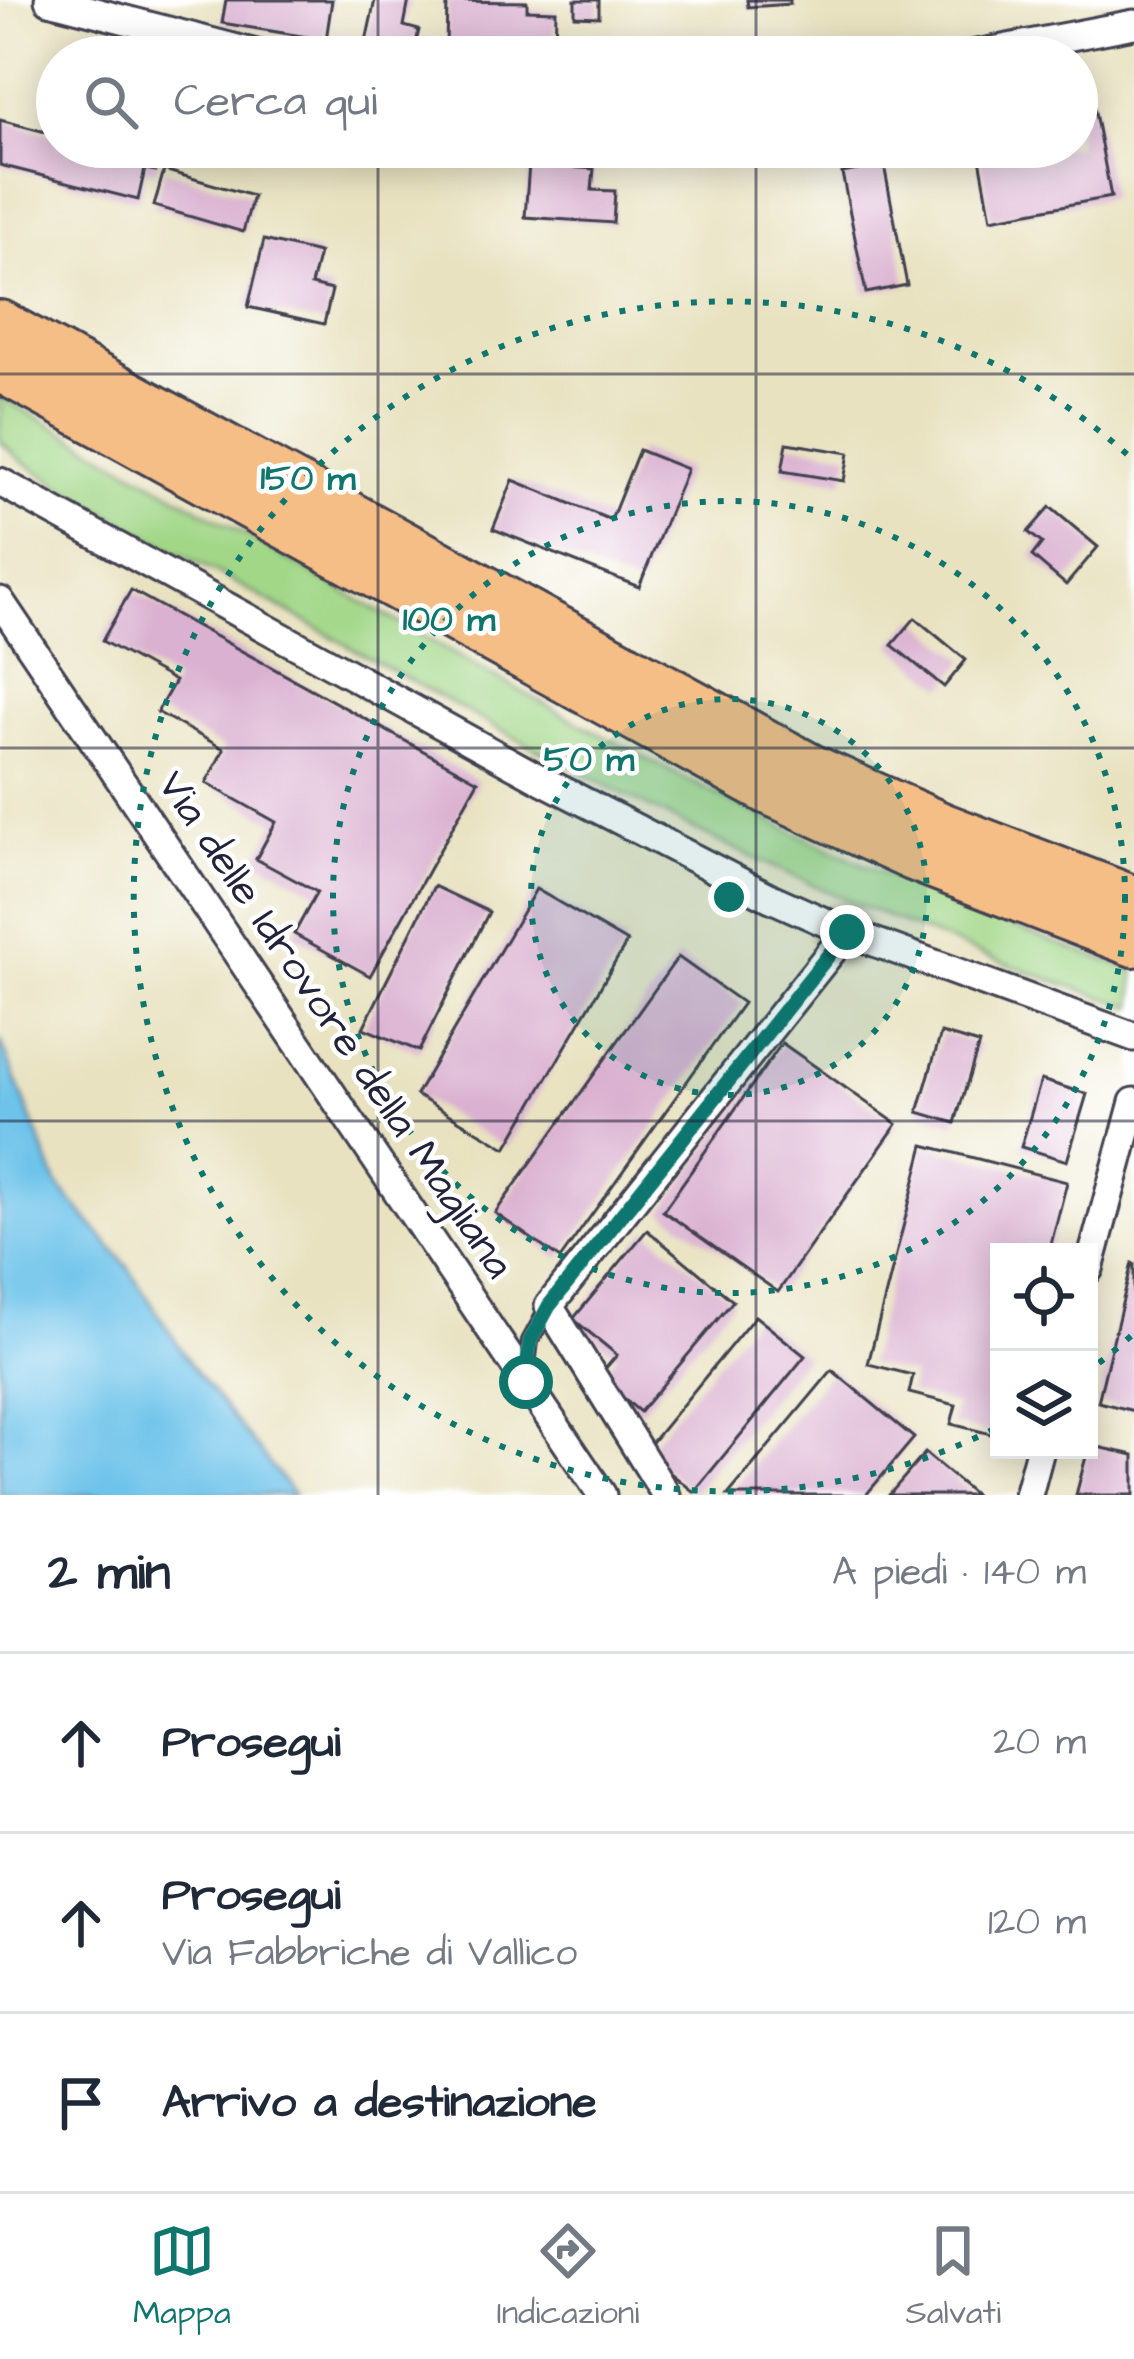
<!DOCTYPE html>
<html lang="it">
<meta charset="utf-8">
<style>
body{margin:0;font-family:"Architects Daughter",sans-serif;background:#f6f6f7;color:#1f2937}
.controls{position:absolute;right:36px;bottom:36px;display:grid;overflow:hidden;border-radius:0px;box-shadow:0 6px 30px #0003}
.controls button{width:108px;height:108px;display:grid;place-items:center;padding:0;border:0;border-bottom:3px solid #e0e1e3;background:#fff;color:#1f2937;font:60px sans-serif}
.stop{position:absolute;width:36px;height:36px;margin:-27px;border:9px solid #0f766e;border-radius:50%;background:#fff}
.stop.end{background:#0f766e;border-color:#fff;box-shadow:0 3px 12px #0008}
.list{margin:0;padding:0;list-style:none}
h2{display:flex;justify-content:space-between;align-items:center;height:156px;margin:0;padding:0 48px;font-size:51px}
h2 small{font-size:39px;font-weight:400;color:#747a83}
.list li{display:grid;grid-template-columns:78px 1fr auto;gap:36px;align-items:center;box-sizing:border-box;height:180px;padding:0 48px;border-top:3px solid #e0e1e3}
.list b{display:block;font-size:45px;white-space:nowrap}
.list p{margin:0;font-size:39px;white-space:nowrap;color:#747a83}
.list em{font-size:39px;font-style:normal;color:#747a83}
.icon{flex:none;width:66px;height:66px;fill:none;stroke:currentColor;stroke-width:2;stroke-linecap:round;stroke-linejoin:round}
.map{position:relative;flex:none;width:1134px;height:1495px;overflow:hidden}
.search{position:absolute;background:#fff;box-shadow:0 6px 30px #0003;left:36px;right:36px;top:36px;height:132px;display:flex;align-items:center;gap:30px;box-sizing:border-box;padding:0 42px;border-radius:66px;color:#747a83;font-size:45px}
.sheet{height:696px;background:#fff}
nav{display:flex;justify-content:space-around;align-items:center;box-sizing:border-box;height:168px;border-top:3px solid #e0e1e3;background:#fff;font-size:33px;color:#747a83}
nav a{display:grid;justify-items:center;gap:6px}
nav .on{color:#0f766e}
.map>svg:first-child{display:block}
.green{fill:#a2d788;stroke:#627c62;stroke-width:3}
.water{fill:#6dc3ea;stroke:#487292;stroke-width:3}
.building{fill:#dab1d0}
.lines{fill:none;stroke-linecap:round;stroke-linejoin:round}
.service-casing{stroke:#403f4f;stroke-width:20}
.minor-casing{stroke:#403f4f;stroke-width:33}
.motorway-casing{stroke:#403f4f;stroke-width:54}
.service{stroke:#fff;stroke-width:14}
.minor{stroke:#fff;stroke-width:27}
.motorway{stroke:#f6be87;stroke-width:48}
.route{stroke:#0f766e;stroke-width:15}
.grid{fill:none;stroke:#22223b;stroke-width:3;stroke-opacity:0.55}
.ring{fill:none;stroke:#0f766e;stroke-width:6;stroke-dasharray:6 12}
.labels{text-anchor:middle;dominant-baseline:central;stroke-width:9;stroke-linejoin:round;paint-order:stroke}
.street-label{font-size:42px;fill:#22223b;stroke:#fff}
.centre{fill:#0f766e;stroke:#fff;stroke-width:6}
.ring-label{font-size:36px;text-anchor:middle;font-weight:bold;fill:#0f766e;stroke:#fff;stroke-width:9;stroke-linejoin:round;paint-order:stroke}
</style>
<div class="map">
<svg width="1134" height="1495" viewBox="0 0 1134 1495">
<rect width="100%" height="100%" fill="#fff"/>
<filter id="ink" filterUnits="userSpaceOnUse"><feTurbulence type="fractalNoise" baseFrequency=".00833" numOctaves="2"/><feDisplacementMap in="SourceGraphic" scale="24" xChannelSelector="R" yChannelSelector="G"/><feConvolveMatrix kernelMatrix="1 2 1 2 8 2 1 2 1" color-interpolation-filters="sRGB"/></filter>
<filter id="wash" filterUnits="userSpaceOnUse"><feTurbulence type="fractalNoise" baseFrequency=".004" numOctaves="4" result="noise"/><feDisplacementMap in="SourceGraphic" scale="48" xChannelSelector="R" yChannelSelector="G"/><feGaussianBlur stdDeviation="2.7" result="paint"/><feColorMatrix in="noise" values="0 0 0 0 0 0 0 0 0 0 0 0 0 0 0 0 0 1.4 0 .05"/><feComposite in="paint" operator="in"/></filter>
<g filter="url(#wash)">
<rect width="100%" height="100%" fill="#e8e2c0"/>
<path class="green" d="M0,397C370,598 731,839 1134,970V1007C838,915 566,770 297,617C206,565 108,519 21,460L0,441Z"/>
<polygon class="water" points="0,1039 57,1184 128,1267 193,1368 294,1495 0,1495"/>
<g id="blocks">
<g class="building">
<polygon points="226,0 332,0 326,40 222,23"/>
<polygon points="375,0 409,0 404,26 419,30 413,55 364,51"/>
<polygon points="575,0 599,0 599,17 575,16"/>
<polygon points="747,0 790,0 790,4 748,7"/>
<polygon points="447,1 527,2 527,10 556,11 555,47 446,50"/>
<polygon points="1093,102 1111,197 991,219 978,147 1077,147 1077,105"/>
<polygon points="0,120 57,135 57,147 162,147 156,171 145,169 138,200 0,165"/>
<polygon points="391,147 473,147 473,155"/>
<polygon points="529,164 594,169 592,190 615,191 613,223 525,217"/>
<polygon points="884,165 907,285 866,293 842,173"/>
<polygon points="164,170 253,196 243,232 154,206"/>
<polygon points="264,240 319,253 311,285 332,290 324,324 248,307"/>
<polygon points="787,443 849,453 844,481 782,471"/>
<polygon points="639,450 687,469 639,587 493,529 513,480 611,520"/>
<polygon points="1050,507 1098,547 1066,585 1032,556 1042,543 1028,532"/>
<polygon points="131,590 478,781 370,976 294,934 317,892 256,859 276,822 206,783 224,749 157,712 175,681 102,641"/>
<polygon points="915,618 966,660 944,687 892,645"/>
<polygon points="434,886 489,912 419,1051 363,1028"/>
<polygon points="536,889 627,942 506,1148 416,1095"/>
<polygon points="678,957 743,1003 560,1259 495,1213"/>
<polygon points="941,1033 979,1044 955,1123 918,1112"/>
<polygon points="782,1043 897,1124 778,1292 663,1211"/>
<polygon points="1041,1080 1087,1094 1067,1161 1021,1147"/>
<polygon points="924,1145 1067,1182 1049,1252 999,1252 999,1436 951,1424 956,1405 909,1393 913,1375 868,1364"/>
<polygon points="647,1230 733,1301 640,1412 598,1377 617,1355 573,1319"/>
<polygon points="1132,1263 1134,1264 1134,1411 1098,1402"/>
<polygon points="755,1316 805,1356 694,1492 644,1452"/>
<polygon points="832,1370 914,1438 866,1495 728,1495"/>
<polygon points="1089,1445 1134,1455 1134,1495 1076,1495"/>
<polygon points="925,1453 975,1495 889,1495"/>
</g>
</g>
</g>
<g filter="url(#ink)">
<use href="#blocks" fill-opacity="0" stroke="#403f4f" stroke-width="3"/>
<g class="lines">
<defs>
<polyline id="service" points="526,1374 530,1341 549,1306"/>
<g id="minor">
<polyline points="49,0 268,57"/>
<polyline points="961,57 1134,24"/>
<polyline points="0,482 542,780 771,898 847,932 1134,1037"/>
<polyline points="0,601 602,1495"/>
<polyline points="1089,1269 1134,1102"/>
<polyline points="666,1495 549,1306 847,932"/>
<polyline points="1028,1495 1040,1450"/>
</g>
<g id="motorway">
<polyline points="0,325 811,769 941,827 1134,901"/>
<polyline points="0,367 769,790 913,856 1134,942"/>
</g>
</defs>
<use href="#service" class="service-casing"/>
<use href="#minor" class="minor-casing"/>
<use href="#motorway" class="motorway-casing"/>
<use href="#service" class="service"/>
<use href="#minor" class="minor"/>
<use href="#motorway" class="motorway"/>
</g>
</g>
<g class="lines" filter="url(#ink)">
<polyline class="route" points="526,1382 530,1341 549,1306 847,932"/>
</g>
<path class="grid" d="M378,0V57M756,0V57M378,147V1495M756,147V1495M0,374H1134M0,748H1134M0,1121H1134"/>
<circle cx="729" cy="897" r="198" fill="#0f766e" fill-opacity=".12"/>
<g class="ring">
<circle cx="729" cy="897" r="198"/>
<circle cx="729" cy="897" r="396"/>
<path d="M1131 1336A595 595 0 0 1 1091 1369M994 1429A595 595 0 1 1 1131 458"/>
</g>
<g class="labels">
<g class="street-label">
<text transform="translate(335 1025) rotate(56)">Via delle Idrovore della Magliana</text>
</g>
</g>
<circle cx="729" cy="897" r="18" class="centre"/>
<g class="ring-label">
<text x="308" y="489">150 m</text>
<text x="449" y="630">100 m</text>
<text x="589" y="770">50 m</text>
</g>
</svg>
<div class="controls">
<button><svg class="icon" aria-label="locate" viewBox="0 0 24 24"><circle cx="12" cy="12" r="6"/><path d="M12 2v4M12 18v4M2 12h4M18 12h4"/></svg></button>
<button><svg class="icon" aria-label="layers" viewBox="0 0 24 24"><path d="M12 4l9 5-9 5-9-5zM3 14l9 5 9-5"/></svg></button>
</div>
<div class="stop" style="left:526px;top:1382px"></div>
<div class="stop end" style="left:847px;top:932px"></div>
<div class="search"><svg class="icon" aria-label="search" viewBox="0 0 24 24"><circle cx="10" cy="10" r="6"/><path d="M15 15l6 6"/></svg>Cerca qui</div>
</div>
<section class="sheet">
<h2>2 min<small>A piedi · 140 m</small></h2>
<ul class="list">
<li><svg class="icon" aria-label="ahead" viewBox="0 0 24 24"><path d="M12 20V5M6 11l6-6 6 6"/></svg><div><b>Prosegui</b></div><em>20 m</em></li>
<li><svg class="icon" aria-label="ahead" viewBox="0 0 24 24"><path d="M12 20V5M6 11l6-6 6 6"/></svg><div><b>Prosegui</b><p>Via Fabbriche di Vallico</p></div><em>120 m</em></li>
<li><svg class="icon" aria-label="arrive" viewBox="0 0 24 24"><path d="M6 21V4h12l-3 4 3 4H6"/></svg><div><b>Arrivo a destinazione</b></div></li>
</ul>
</section>
<nav>
<a class="on"><svg class="icon" aria-label="map" viewBox="0 0 24 24"><path d="M3 6l6-2 6 2 6-2v14l-6 2-6-2-6 2zM9 4v14M15 6v14"/></svg>Mappa</a>
<a><svg class="icon" aria-label="directions" viewBox="0 0 24 24"><path d="M12 3l9 9-9 9-9-9zM9 14v-3h6M13 9l2 2-2 2"/></svg>Indicazioni</a>
<a><svg class="icon" aria-label="saved" viewBox="0 0 24 24"><path d="M7 4h10v16l-5-4-5 4z"/></svg>Salvati</a>
</nav>
